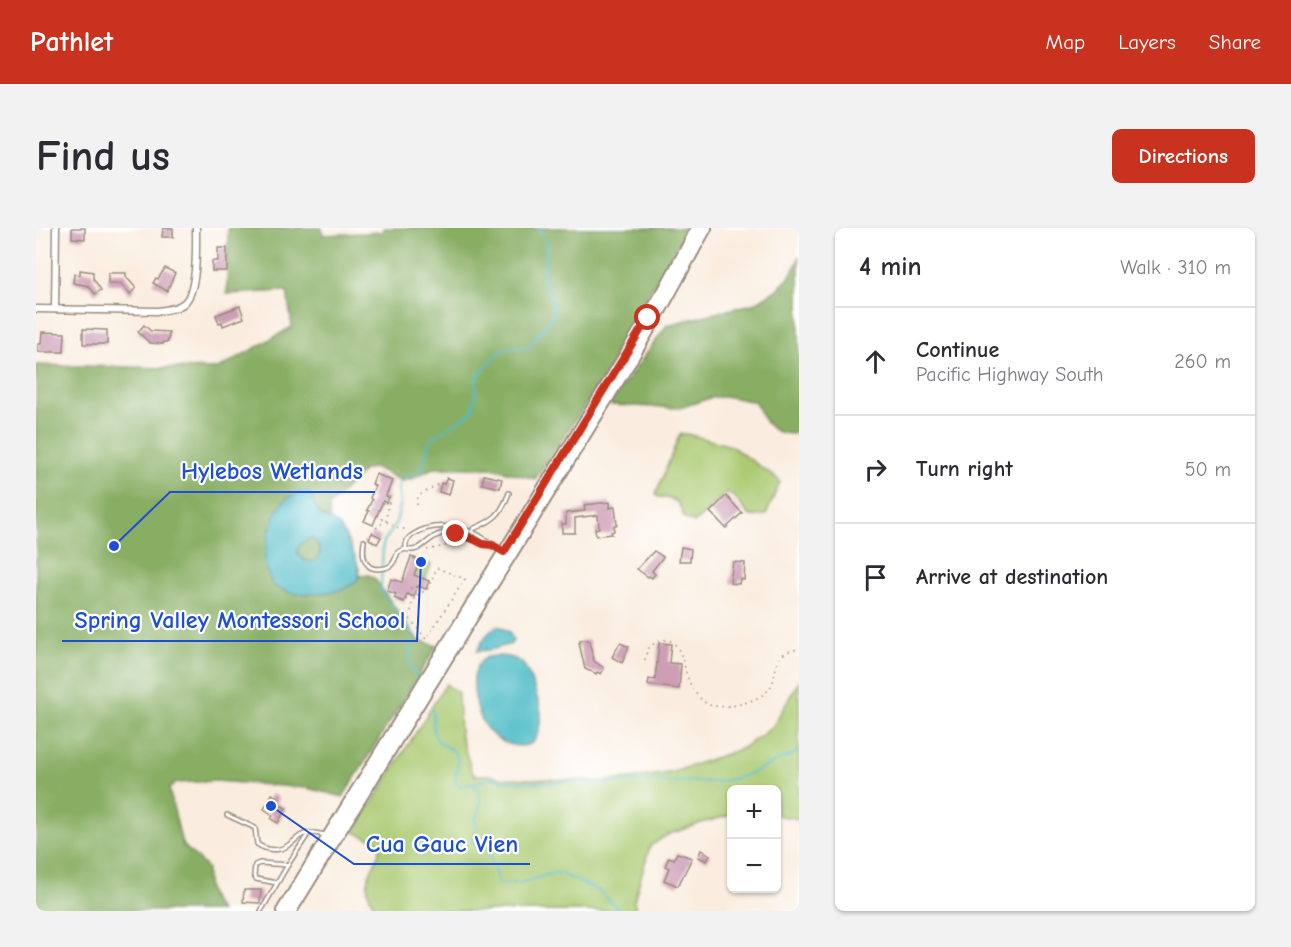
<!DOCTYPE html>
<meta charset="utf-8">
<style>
body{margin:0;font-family:"Comic Neue",sans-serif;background:#f2f2f3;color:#2b2b33}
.controls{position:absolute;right:18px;bottom:18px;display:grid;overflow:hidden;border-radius:9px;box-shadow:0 2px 4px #0004}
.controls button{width:54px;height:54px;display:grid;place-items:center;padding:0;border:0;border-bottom:2px solid #e1e1e2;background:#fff;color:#2b2b33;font:30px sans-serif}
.stop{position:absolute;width:18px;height:18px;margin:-14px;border:4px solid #c8321e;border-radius:50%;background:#fff}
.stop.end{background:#c8321e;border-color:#fff;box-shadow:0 2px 6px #0008}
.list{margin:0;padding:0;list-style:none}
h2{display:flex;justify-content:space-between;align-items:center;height:78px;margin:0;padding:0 24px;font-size:26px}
h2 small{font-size:20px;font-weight:400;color:#7c7c81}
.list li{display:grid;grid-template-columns:39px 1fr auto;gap:18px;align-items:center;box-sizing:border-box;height:108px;padding:0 24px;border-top:2px solid #e1e1e2}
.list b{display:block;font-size:22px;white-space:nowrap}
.list p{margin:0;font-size:20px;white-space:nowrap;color:#7c7c81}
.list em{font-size:20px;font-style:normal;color:#7c7c81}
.icon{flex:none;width:33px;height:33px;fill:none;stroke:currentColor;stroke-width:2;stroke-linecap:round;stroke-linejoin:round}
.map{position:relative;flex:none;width:763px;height:683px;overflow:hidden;border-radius:9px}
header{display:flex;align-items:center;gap:36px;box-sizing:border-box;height:84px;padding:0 30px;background:#c8321e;color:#fff}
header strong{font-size:28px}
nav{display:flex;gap:33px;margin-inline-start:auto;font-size:21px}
.intro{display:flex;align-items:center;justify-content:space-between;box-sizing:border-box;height:144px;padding:0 36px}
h1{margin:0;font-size:42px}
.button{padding:15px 27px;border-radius:9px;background:#c8321e;color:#fff;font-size:21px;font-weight:700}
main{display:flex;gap:36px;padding:0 36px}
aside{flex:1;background:#fff;border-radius:9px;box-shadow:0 2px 4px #0004}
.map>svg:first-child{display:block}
.green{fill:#abca72;stroke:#737a48;stroke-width:1.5}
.forest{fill:#88ae64;stroke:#626c41;stroke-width:1.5}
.water{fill:#4dbbc6;stroke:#447272;stroke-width:1.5;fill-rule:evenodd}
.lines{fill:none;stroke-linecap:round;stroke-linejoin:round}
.stream{stroke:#4dbbc6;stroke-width:2}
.building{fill:#ce9eb6}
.service-casing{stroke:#9a8c7e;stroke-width:6}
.minor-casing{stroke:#9a8c7e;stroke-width:9}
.primary-casing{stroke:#9a8c7e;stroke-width:14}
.path{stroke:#9a8c7e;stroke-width:1.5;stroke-dasharray:1.5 4.5;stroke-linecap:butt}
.service{stroke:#fff;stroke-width:3}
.minor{stroke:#fff;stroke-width:6}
.primary{stroke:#fff;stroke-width:10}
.route{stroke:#c8321e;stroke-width:8}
.leader{fill:none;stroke:#1d4ed8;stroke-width:2}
.callout-dot{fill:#1d4ed8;stroke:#fff;stroke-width:2}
.callout-label{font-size:24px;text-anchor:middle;font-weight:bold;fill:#1d4ed8;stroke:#fff;stroke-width:4.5;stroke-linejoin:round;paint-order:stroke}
</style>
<header>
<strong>Pathlet</strong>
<nav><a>Map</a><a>Layers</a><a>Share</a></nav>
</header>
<div class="intro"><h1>Find us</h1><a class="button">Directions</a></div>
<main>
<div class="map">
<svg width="763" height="683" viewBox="0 0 763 683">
<rect width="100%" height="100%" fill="#fff"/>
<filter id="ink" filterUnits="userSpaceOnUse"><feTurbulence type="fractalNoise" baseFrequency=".0167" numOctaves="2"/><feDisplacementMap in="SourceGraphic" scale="12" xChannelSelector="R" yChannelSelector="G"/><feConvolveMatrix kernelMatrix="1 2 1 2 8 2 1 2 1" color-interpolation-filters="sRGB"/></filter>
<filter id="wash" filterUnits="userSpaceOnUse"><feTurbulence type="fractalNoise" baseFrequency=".008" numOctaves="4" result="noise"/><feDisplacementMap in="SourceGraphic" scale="24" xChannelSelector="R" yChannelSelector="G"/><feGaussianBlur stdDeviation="1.35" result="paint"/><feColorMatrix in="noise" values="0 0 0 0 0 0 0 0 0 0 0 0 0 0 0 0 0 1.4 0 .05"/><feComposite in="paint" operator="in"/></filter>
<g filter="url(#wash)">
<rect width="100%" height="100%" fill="#faeddf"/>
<g class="green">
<path d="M645,206H651L695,218L743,252L744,254L730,287C726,287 719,289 715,288C709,286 702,269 691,264L658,295L648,290C642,269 641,273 620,268V266L643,208Z"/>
<polygon points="384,332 395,337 389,352 378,349"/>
<path d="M763,453V591L741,587L740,562H696L695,587L665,595L631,607L614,618L598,672L600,683H341C338,677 334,671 332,664C328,644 345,633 344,616L340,613L318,604L410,456L422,465L424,506L436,544L439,547H453L466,550L570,553L593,551L637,544L705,521L725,508L737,498Z"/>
</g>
<g class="forest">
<path d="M192,0H286L287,7L346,4L347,0H651L595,97L571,145L499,251L456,240H397L375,251L366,253L344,242L335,240L328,242L293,278L294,291L285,287L265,264L256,365C279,365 308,369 324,348L333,347L339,351L382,412L401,418L307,569L271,560L180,553L139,555L133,561L146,616L171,640C170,659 172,668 184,683H0V137L182,141L256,99L251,63L191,66Z"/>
<path d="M763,28V205C735,209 729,196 719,174L694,169H677L644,180L575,177V174L631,97L720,75L740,62L752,51L762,33Z"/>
<path d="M275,310C297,325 275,346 261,325L264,316Z"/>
</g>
<g class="water">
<path d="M265,264L274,265C277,272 279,280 284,286C289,291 298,292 303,298C309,305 326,340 323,348C320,356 308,362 300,363C288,364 267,368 255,365C249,363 243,360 237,358L228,335L232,307L241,282L251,270ZM275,310C297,324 274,346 261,325L264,316Z"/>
<polygon points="460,398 463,398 473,404 477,413 475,416 454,422 441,423 449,409"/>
<path d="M462,428C471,428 480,429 487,436C493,443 505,478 505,487C505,488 504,495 504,496C503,503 501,512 494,516C480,522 461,513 452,502C440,487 429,444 448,431C452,428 457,428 462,428Z"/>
</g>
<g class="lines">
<g class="stream">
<path d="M380,449L373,435L376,414V406L370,395L345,363V360L347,316C349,310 352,308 355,304C360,296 363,285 364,276C364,269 360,257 365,252C369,247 378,248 383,246C390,235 388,221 395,211L436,184L440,167V149L464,124L472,120H488L493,119L508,100L517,86L516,74L507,49L510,18L508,9L501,0"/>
<path d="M396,480C399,491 394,504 402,513C408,520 421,520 422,532C423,540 418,547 420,556L424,558L438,556C447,569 446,580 438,592L442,601C438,607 435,609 437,616L449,623L453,627L462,653L465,656L484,655L518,645L526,646L565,664L584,683"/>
<polyline points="439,555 453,550 476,554 579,555 607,553 679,554 697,551 713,546 762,524"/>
</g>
</g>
<g id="blocks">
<g class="building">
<polygon points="36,0 49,0 49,11 36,10"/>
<polygon points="127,0 137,0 137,9 126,9"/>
<polygon points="182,20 191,20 191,43 176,43 176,33 182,33"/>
<polygon points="129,40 139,45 131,63 117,55 120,50 122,51"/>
<polygon points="44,42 57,44 57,50 65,62 59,66 53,58 37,55 38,46 44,47"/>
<polygon points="72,45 90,45 90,49 100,60 94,66 85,56 72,56"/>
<polygon points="204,78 208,90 187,98 186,94 183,95 180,87"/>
<polygon points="108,97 115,103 133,104 132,114 127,114 127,116 114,115 102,104"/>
<polygon points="47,101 71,102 71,116 47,116"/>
<polygon points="6,104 29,105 28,124 2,124 2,116 5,116"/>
<polygon points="340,246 356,253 350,268 353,270 350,275 347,273 337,297 328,293 333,283 331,282 336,272 334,270 339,258 336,256"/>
<polygon points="448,247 466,251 464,260 446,256"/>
<polygon points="411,250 417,252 413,267 403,264 405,255 408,256"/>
<polygon points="690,268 706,285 690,300 674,284"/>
<polygon points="574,274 574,280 579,279 581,297 578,297 578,303 575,304 576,306 560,308 559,301 563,300 562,287 539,290 539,305 526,305 526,296 530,296 530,285 549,283 548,277"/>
<polygon points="336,305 345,309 341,316 333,311"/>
<polygon points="645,319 655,321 654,333 643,333"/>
<polygon points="618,323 627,329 616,343 619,346 616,350 613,348 612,349 601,341"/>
<polygon points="375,329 384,332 378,347 393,353 390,361 382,358 378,369 371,366 368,374 358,370 360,366 351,363 355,351 366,354"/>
<polygon points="697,334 709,335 708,352 704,351 703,356 694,355"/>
<polygon points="551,412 553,413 558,433 568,440 565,446 561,444 560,446 555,443 553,443 549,441 543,415 544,415 544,413"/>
<polygon points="584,415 593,419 586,435 576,429"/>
<polygon points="623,415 635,416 633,435 645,436 643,461 612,457 613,451 619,452"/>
<polygon points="236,566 243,570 240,575 250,580 242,595 235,591 237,588 234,586 234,585 228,581"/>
<polygon points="665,622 674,627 671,633 662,629"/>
<polygon points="641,625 656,630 642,658 628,652 633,640 629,638 633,629 638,631"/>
<polygon points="208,662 225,662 224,675 207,674"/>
</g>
</g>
</g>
<g filter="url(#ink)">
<use href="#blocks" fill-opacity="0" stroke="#9a8c7e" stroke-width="1.5"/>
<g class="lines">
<defs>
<g id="service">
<path d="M437,305V301C458,292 465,287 473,265"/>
<path d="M328,313C327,321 326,331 332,337C336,343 351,341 355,337C359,334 360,328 362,324L370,321"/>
<path d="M456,317C440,316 426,303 409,305C393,306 385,327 370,321C369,313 372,310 378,306C398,293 432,298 450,312C456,315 460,319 466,322"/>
<path d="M191,587L219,600L221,616C231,623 244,624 254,616C258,614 261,609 266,607C273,603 283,606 291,607"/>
<polyline points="241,655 220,651 218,648 219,637 224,635 252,637"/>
<polyline points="225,683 253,635 273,605"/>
</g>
<g id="minor">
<path d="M0,81L121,83C130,82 141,81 148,75C162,63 160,18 160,0"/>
<polyline points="19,81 20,0"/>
</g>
<g id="primary">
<polyline points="246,683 572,155 629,60 661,0"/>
<polyline points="255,683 594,134 626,80 670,0"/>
</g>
</defs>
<use href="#service" class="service-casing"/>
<use href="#minor" class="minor-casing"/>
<use href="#primary" class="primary-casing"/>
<g class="path">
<polyline points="381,277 382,268 403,256"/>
<polyline points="340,288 363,300 373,302"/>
<polyline points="332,309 342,298 350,293 351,283 354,270 350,264"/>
<polyline points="391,322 427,314"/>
<polygon points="401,340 429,351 390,411 371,387 371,386 375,383 376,374 382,366 391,362"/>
<polyline points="370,372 376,358 384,361"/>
<path d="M609,432C610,423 613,418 621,414C645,403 647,439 653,453C656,462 664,473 674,477C689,482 723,474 733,461C740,452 738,440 743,431C747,424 756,422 763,421"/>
</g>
<use href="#service" class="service"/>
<use href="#minor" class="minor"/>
<use href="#primary" class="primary"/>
</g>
</g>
<g class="lines" filter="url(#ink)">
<polyline class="route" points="420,306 437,311 447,316 456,317 468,324 612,90"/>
</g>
<path class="leader" d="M78 318L134 264H339M385 334L381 413H26M235 578L318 636H494"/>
<g class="callout-dot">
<circle cx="78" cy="318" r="6"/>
<circle cx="385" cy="334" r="6"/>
<circle cx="235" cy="578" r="6"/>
</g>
<g class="callout-label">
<text x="236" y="251">Hylebos Wetlands</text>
<text x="204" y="400">Spring Valley Montessori School</text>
<text x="406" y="624">Cua Gauc Vien</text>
</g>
</svg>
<div class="controls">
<button>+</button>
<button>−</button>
</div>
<div class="stop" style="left:612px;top:90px"></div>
<div class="stop end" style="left:420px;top:306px"></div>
</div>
<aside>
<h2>4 min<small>Walk · 310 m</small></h2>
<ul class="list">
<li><svg class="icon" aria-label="ahead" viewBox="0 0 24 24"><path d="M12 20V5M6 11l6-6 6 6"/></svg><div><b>Continue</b><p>Pacific Highway South</p></div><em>260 m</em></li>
<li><svg class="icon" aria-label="right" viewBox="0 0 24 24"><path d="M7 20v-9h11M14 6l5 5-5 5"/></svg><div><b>Turn right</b></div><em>50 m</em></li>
<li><svg class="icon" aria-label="arrive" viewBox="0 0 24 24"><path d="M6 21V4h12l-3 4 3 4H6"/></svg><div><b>Arrive at destination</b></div></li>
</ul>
</aside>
</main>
